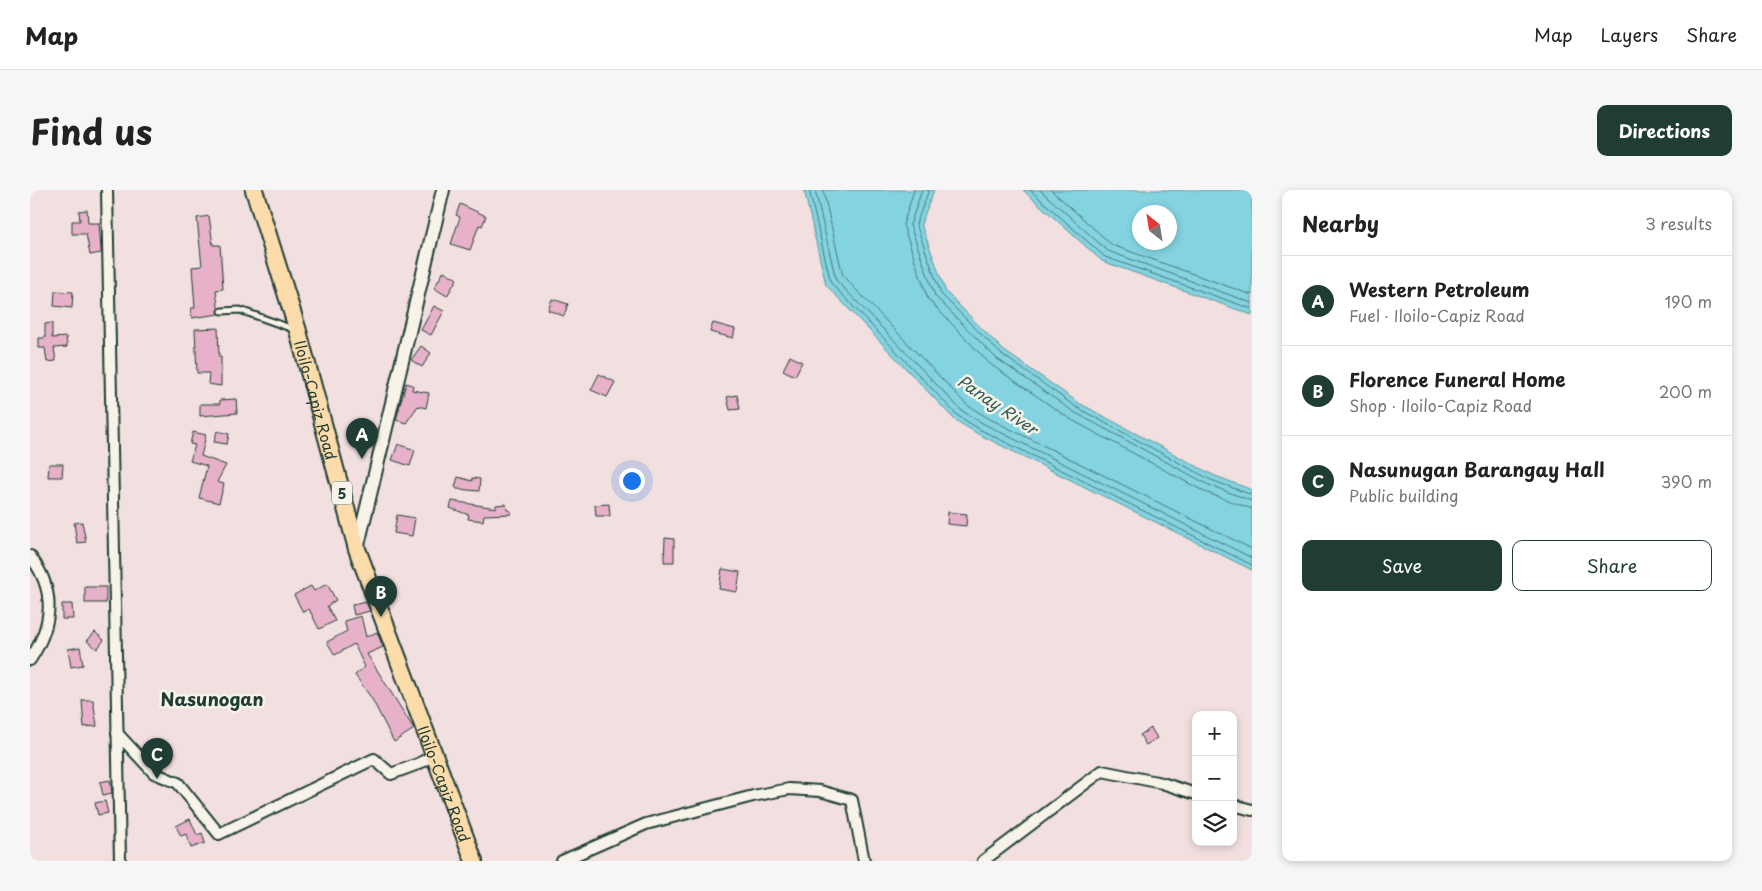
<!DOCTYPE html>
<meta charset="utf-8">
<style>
body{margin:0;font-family:"Playpen Sans",sans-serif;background:#f6f6f6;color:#222}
.controls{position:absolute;right:15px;bottom:15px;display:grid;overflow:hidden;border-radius:10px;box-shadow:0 2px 8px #0003}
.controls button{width:45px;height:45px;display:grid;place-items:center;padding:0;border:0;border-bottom:1px solid #e0e0e0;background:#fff;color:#222;font:25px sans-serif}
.compass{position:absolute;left:1102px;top:15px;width:45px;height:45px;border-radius:50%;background:#fff;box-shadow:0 2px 8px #0003;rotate:330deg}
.you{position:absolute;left:601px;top:290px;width:18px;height:18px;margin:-12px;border:4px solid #fff;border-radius:50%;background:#1a73e8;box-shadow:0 0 0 8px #1a73e833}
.badge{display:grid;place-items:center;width:32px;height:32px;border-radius:50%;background:#1f3d34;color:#fff;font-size:16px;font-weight:700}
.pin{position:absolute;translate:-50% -41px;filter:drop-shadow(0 1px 2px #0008)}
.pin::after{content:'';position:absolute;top:26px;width:18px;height:15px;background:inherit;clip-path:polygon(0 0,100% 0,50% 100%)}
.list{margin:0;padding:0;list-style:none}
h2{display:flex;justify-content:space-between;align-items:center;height:65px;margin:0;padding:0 20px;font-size:21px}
h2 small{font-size:16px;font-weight:400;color:#767676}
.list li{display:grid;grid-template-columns:32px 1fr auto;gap:15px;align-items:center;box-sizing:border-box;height:90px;padding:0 20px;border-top:1px solid #e0e0e0}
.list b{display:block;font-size:19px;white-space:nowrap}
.list p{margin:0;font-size:16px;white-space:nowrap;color:#767676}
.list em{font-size:16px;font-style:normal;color:#767676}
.actions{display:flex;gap:10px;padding:15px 20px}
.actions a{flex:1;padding:11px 0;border:1px solid #1f3d34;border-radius:10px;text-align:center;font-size:18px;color:#1f3d34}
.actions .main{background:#1f3d34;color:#fff}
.icon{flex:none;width:28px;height:28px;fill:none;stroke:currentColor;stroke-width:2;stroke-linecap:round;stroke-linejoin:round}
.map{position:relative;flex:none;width:1222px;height:671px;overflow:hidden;border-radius:10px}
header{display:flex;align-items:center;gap:30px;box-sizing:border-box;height:70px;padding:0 25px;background:#fff;border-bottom:1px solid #e0e0e0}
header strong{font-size:24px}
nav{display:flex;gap:28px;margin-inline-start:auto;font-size:18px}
.intro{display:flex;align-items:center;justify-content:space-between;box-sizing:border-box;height:120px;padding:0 30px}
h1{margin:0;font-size:35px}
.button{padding:12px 22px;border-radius:10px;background:#1f3d34;color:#fff;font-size:18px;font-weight:700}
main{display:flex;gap:30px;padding:0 30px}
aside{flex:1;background:#fff;border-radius:10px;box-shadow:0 2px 8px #0003}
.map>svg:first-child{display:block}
.water{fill:#84d3e1;stroke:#5c979c;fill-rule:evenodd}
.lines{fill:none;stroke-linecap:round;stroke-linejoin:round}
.shore{stroke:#477979;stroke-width:1}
.building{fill:#e7b1ca;stroke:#1f3d34}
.service-casing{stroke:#1f3d34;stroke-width:9}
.minor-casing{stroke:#1f3d34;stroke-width:14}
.tertiary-casing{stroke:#1f3d34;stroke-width:16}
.trunk-casing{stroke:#1f3d34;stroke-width:20}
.service{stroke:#f7f3e8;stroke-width:5}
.minor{stroke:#f7f3e8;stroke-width:10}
.tertiary{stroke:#f7f3e8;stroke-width:12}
.trunk{stroke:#fddcac;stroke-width:16}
.labels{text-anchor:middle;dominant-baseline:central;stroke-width:5;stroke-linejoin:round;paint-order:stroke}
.shield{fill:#f7f3e8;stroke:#60746a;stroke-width:1}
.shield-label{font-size:14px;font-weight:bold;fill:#1f3d34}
.street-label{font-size:15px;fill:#1f3d34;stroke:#f7f3e8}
.water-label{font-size:16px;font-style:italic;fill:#335b57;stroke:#f7f3e8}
.quarter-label{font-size:18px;font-weight:bold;fill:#1f3d34;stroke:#f7f3e8}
</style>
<header>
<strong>Map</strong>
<nav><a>Map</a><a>Layers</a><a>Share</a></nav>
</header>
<div class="intro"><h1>Find us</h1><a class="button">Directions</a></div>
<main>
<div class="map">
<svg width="1222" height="671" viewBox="0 0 1222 671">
<rect width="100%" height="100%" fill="#f2dfdf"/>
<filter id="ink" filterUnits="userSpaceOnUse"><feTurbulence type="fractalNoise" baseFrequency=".02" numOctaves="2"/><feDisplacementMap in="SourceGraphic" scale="10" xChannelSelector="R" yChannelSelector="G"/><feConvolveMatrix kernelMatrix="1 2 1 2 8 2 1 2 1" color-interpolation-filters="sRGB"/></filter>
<g filter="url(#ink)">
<g class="water">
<polygon points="774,0 904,0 891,34 916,102 973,160 1049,213 1183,285 1222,300 1222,380 948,244 925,230 796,95"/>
<path d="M993,0H1222V125L1072,71ZM1110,22H1140V52H1110Z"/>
</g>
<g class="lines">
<g class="shore">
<polyline points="779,0 801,93 928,226 951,240 1222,375"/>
<polyline points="785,0 806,90 932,221 954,234 1222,368"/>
<polyline points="793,0 813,86 937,215 958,228 1222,359"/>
<polyline points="884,0 873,35 898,109 960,174 1040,229 1175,302 1222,319"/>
<polyline points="892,0 880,35 905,106 966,168 1044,222 1179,295 1222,311"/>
<polyline points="899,0 886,34 911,104 970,163 1046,217 1181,290 1222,305"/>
<polyline points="1000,0 1075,67 1222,119"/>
<polyline points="1010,0 1078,61 1222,113"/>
<polyline points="1021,0 1082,55 1222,105"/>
</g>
</g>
<g class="building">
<polygon points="430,14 456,26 452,36 449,35 440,60 421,54 430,27 426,25"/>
<polygon points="57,20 58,33 69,33 71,60 71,63 60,65 56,44 42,44 42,31 50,31 49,21"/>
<polygon points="179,26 183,55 190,55 193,99 186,100 189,124 162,128 161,118 165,118 162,77 172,76 167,28"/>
<polygon points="414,81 427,89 417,106 404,98"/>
<polygon points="25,101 43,102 42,118 24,116"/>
<polygon points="522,109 538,114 534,126 518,120"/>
<polygon points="404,116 414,121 401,145 391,140"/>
<polygon points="22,133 22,148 36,147 37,157 24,158 26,171 17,172 15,158 9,158 9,148 15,148 15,134"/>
<polygon points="683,133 705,139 703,148 680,142"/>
<polygon points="188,138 189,167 191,167 191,196 178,194 179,183 167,183 165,139"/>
<polygon points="391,156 401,163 392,177 381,170"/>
<polygon points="760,166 772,172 765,186 753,180"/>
<polygon points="569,184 585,192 577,207 561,200"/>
<polygon points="376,193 383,195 382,200 399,203 396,218 388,216 376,233 366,230"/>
<polygon points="707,205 710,219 700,220 697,207"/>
<polygon points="206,209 207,223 170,226 170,214 190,214 190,210"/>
<polygon points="187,241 199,244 197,254 184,252"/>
<polygon points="163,242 176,245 171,266 196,275 187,292 194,294 189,313 169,308 177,276 160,271 165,255 160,254"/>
<polygon points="368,254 385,260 380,276 362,270"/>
<polygon points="19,274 33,274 32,287 18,287"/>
<polygon points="428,287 442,291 442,288 450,289 449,301 427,299 425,297"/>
<polygon points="422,311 466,318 466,315 476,314 477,320 481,321 481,324 454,325 453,331 438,329 439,325 420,318"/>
<polygon points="579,314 580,326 566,326 565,315"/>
<polygon points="918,322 937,324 936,336 917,334"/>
<polygon points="367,325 385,328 382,346 364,343"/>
<polygon points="52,332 56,352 47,353 44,333"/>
<polygon points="635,348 644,349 644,372 634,372"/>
<polygon points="692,379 710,382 707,402 689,399"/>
<polygon points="297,394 306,410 297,416 305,431 289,439 279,419 273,422 264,405 281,396 284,401"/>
<rect x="55" y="397" width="21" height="16"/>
<polygon points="336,412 340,421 324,425 322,415"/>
<polygon points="32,414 42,414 43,429 32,429"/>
<polygon points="331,426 336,447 347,442 353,457 337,464 384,539 364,552 342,509 325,485 335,477 324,454 305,465 297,452 317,441 314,431"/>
<polygon points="65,442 74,450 67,459 57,451"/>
<polygon points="50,457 53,475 41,477 38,459"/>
<polygon points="52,510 63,510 67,536 54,537"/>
<polygon points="1121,538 1127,548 1116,555 1110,545"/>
<polygon points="80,590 82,603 73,605 70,592"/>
<polygon points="75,611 78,623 68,625 65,613"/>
<polygon points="160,629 167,645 172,643 175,653 161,658 156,644 151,646 146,636"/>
</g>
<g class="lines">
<defs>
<polyline id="service" points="192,121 210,120 263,139"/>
<g id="minor">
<polyline points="77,0 90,671"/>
<path d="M0,366C27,401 23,435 0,470"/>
<polyline points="87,543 124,583 148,593 189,644 344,569 361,584 388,574 404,565"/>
<polyline points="1203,615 1222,620"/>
<polyline points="532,671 616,634 723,606 759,599 790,601 822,610 834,671"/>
<polyline points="953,671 1072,581 1132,593 1166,604"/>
</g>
<polyline id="tertiary" points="327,359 413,0"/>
<g id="trunk">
<path id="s1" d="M224,0L268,141L327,359L444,671"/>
</g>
</defs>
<use href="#service" class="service-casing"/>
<use href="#minor" class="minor-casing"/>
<use href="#tertiary" class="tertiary-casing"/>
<use href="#trunk" class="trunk-casing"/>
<use href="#service" class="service"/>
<use href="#minor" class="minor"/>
<use href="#tertiary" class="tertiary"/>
<use href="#trunk" class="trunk"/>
</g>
</g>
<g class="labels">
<rect class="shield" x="302" y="291.5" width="20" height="23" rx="4"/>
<g class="shield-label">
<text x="312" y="303">5</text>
</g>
<g class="street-label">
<text stroke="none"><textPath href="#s1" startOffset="219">Iloilo-Capiz Road</textPath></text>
<text stroke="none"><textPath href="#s1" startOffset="624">Iloilo-Capiz Road</textPath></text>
</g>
<g class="water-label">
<text transform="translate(968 214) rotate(34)">Panay River</text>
</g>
<g class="quarter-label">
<text x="182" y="508">Nasunogan</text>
</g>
</g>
</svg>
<div class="controls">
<button>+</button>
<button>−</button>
<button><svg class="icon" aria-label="layers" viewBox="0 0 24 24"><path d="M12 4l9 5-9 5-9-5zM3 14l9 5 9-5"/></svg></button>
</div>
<svg class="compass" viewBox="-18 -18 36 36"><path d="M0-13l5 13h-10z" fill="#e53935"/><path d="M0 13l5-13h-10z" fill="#767676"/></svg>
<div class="you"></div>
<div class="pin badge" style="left:332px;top:269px">A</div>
<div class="pin badge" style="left:351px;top:427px">B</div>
<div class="pin badge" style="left:127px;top:589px">C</div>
</div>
<aside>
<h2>Nearby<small>3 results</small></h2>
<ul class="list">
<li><span class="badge">A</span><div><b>Western Petroleum</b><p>Fuel · Iloilo-Capiz Road</p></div><em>190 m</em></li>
<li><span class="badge">B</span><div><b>Florence Funeral Home</b><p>Shop · Iloilo-Capiz Road</p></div><em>200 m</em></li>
<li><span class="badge">C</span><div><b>Nasunugan Barangay Hall</b><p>Public building</p></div><em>390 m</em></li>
</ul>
<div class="actions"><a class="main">Save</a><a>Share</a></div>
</aside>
</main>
